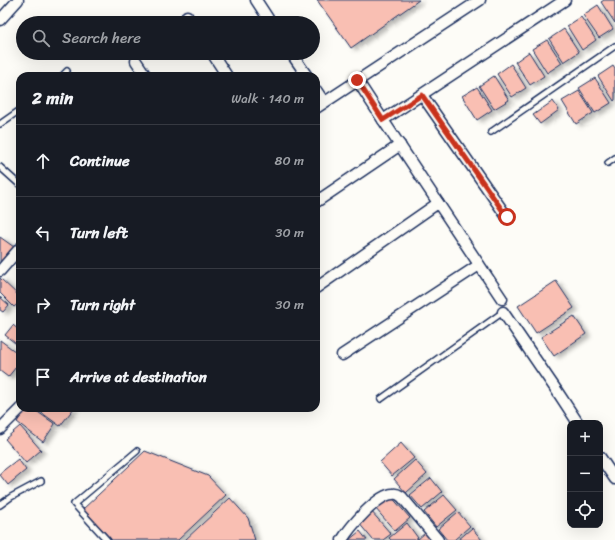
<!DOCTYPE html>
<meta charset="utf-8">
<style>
body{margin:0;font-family:Sriracha,sans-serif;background:#242831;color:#f1f3f6}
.controls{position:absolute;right:12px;bottom:12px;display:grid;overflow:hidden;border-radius:8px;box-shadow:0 4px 16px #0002}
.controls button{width:36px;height:36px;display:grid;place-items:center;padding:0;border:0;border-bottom:1px solid #363941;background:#171b24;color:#f1f3f6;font:20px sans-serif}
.stop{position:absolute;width:12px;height:12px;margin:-9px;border:3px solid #c8321e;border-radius:50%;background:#fff}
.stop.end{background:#c8321e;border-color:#fff;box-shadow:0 1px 4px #0008}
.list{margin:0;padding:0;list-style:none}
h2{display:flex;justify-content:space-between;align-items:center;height:52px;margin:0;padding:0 16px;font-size:17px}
h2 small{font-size:13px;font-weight:400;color:#9ea1a6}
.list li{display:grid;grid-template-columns:26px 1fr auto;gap:12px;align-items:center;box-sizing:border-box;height:72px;padding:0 16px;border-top:1px solid #363941}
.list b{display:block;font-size:15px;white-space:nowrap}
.list em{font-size:13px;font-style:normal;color:#9ea1a6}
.icon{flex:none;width:22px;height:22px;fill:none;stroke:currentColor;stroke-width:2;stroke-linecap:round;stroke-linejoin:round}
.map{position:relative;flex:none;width:615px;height:540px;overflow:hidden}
.search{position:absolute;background:#171b24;box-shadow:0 4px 16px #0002;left:16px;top:16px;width:304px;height:44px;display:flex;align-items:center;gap:10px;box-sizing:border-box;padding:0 14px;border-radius:22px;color:#9ea1a6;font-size:15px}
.panel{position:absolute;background:#171b24;box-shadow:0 4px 16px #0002;left:16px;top:72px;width:304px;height:340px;border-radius:12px}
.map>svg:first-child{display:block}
.building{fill:#f9bfb3;stroke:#1b2f5e;filter:url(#shadow)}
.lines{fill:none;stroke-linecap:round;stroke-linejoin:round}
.lane-casing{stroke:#1b2f5e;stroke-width:8}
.street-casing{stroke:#1b2f5e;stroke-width:13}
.lane{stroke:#fdfcf7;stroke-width:5}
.street{stroke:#fdfcf7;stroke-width:10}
.route{stroke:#c8321e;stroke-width:5}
</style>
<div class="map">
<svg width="615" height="540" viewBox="0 0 615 540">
<defs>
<filter id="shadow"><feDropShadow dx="4.5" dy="2.5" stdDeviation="2" flood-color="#0004"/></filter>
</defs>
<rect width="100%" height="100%" fill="#fdfcf7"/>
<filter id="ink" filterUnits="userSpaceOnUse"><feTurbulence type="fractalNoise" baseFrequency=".025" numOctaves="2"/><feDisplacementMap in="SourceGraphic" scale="8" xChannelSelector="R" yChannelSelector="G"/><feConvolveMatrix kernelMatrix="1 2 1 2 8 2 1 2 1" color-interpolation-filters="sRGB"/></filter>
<g filter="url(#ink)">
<g class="building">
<polygon points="317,0 419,0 351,48"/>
<polygon points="604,0 615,0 615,23 601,2"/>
<polygon points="598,5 613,29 599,38 583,15"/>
<polygon points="581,17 596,40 582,50 567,26"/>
<polygon points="564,29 579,52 564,62 549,39"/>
<polygon points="547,40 562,63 547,73 532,49"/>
<polygon points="529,52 544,76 530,85 515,62"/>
<polygon points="511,64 526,88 512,97 497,74"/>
<polygon points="613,66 615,69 615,100 614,101 598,76"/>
<polygon points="494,76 509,100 494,109 479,86"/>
<polygon points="595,78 611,103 595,113 579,88"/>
<polygon points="477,87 492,110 477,120 462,96"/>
<polygon points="579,91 593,113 576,124 562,101"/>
<polygon points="553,101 559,110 540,124 533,115"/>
<polygon points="0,237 14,247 0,266"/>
<polygon points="0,278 20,297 20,302 14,307 0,293"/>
<polygon points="556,281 574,308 536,333 518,306"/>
<polygon points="0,297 9,305 3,312 0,310"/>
<polygon points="574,316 586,334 554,356 541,337"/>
<polygon points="13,325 20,331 20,347 5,335"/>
<polygon points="0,340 20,355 20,362 8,377 0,371"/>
<polygon points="26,408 32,408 55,424 43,442 17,422"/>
<polygon points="35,408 74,408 60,426"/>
<polygon points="20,426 41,450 26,463 5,439"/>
<polygon points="401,443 414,458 392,476 380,462"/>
<polygon points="145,451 208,476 226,495 178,540 112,540 83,509"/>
<polygon points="18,459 26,470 8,485 0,475 0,473"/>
<polygon points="415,460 427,474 406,493 394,479"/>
<polygon points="431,478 442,492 422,509 410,495"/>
<polygon points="390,495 410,518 395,531 375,508"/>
<polygon points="444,495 457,510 436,527 424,512"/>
<polygon points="230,498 248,518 255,540 185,540"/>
<polygon points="371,511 391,534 383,540 373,540 358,522"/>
<polygon points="458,512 470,526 454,540 447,540 438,529"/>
<polygon points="407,523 418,538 415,540 391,540 389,538"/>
<polygon points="472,528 482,540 458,540"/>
<polygon points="360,531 367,540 349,540"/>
<polygon points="425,533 431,540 417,540"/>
</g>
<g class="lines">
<defs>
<g id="lane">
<polyline points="62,76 67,71"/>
<polyline points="0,124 20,110"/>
<polyline points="491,132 615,46"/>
<polyline points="608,163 615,158"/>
<polyline points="0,167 20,185"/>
<polyline points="381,399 503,312"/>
<polyline points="0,505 11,497 41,481"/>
<polyline points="107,540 74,504 137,451"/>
</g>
<g id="street">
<polyline points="256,0 271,23"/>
<polyline points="187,16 191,23"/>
<polyline points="0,20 18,0"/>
<polyline points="212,53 227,76"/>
<polyline points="291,53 307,76"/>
<polyline points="136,61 146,76"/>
<polyline points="357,80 383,120 502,299"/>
<polyline points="316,90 324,102"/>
<polyline points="422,95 507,217"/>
<polyline points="316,108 480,0"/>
<polyline points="383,120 565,0"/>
<polyline points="316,202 400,145"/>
<polyline points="0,271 20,248"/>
<polyline points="316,288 438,203"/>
<polyline points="503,312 557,391 578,423"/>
<polyline points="342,355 479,265"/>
<polyline points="0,429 21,408"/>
<polyline points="600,457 615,479"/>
<path d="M342,540C350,527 378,494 393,494C397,493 399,495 402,497L438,540"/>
</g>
</defs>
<use href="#lane" class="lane-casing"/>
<use href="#street" class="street-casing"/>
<use href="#lane" class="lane"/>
<use href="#street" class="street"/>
</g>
</g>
<g class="lines" filter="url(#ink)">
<polyline class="route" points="357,80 383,120 422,95 507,217"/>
</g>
</svg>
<div class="controls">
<button>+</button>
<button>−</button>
<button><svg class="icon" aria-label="locate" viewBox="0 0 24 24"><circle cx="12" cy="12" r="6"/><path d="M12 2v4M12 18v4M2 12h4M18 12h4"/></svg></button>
</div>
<div class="stop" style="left:507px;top:217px"></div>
<div class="stop end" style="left:357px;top:80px"></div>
<div class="search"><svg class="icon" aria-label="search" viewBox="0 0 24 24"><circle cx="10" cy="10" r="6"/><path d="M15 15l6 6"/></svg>Search here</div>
<section class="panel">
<h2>2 min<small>Walk · 140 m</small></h2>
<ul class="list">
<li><svg class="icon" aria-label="ahead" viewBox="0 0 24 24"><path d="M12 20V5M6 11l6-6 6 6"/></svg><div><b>Continue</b></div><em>80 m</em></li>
<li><svg class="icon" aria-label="left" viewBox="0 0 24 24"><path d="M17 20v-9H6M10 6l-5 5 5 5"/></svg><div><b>Turn left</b></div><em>30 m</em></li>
<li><svg class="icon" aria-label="right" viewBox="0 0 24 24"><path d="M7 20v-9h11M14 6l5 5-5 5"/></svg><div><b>Turn right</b></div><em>30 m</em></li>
<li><svg class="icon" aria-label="arrive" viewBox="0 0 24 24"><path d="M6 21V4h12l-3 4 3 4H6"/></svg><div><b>Arrive at destination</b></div></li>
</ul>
</section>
</div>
